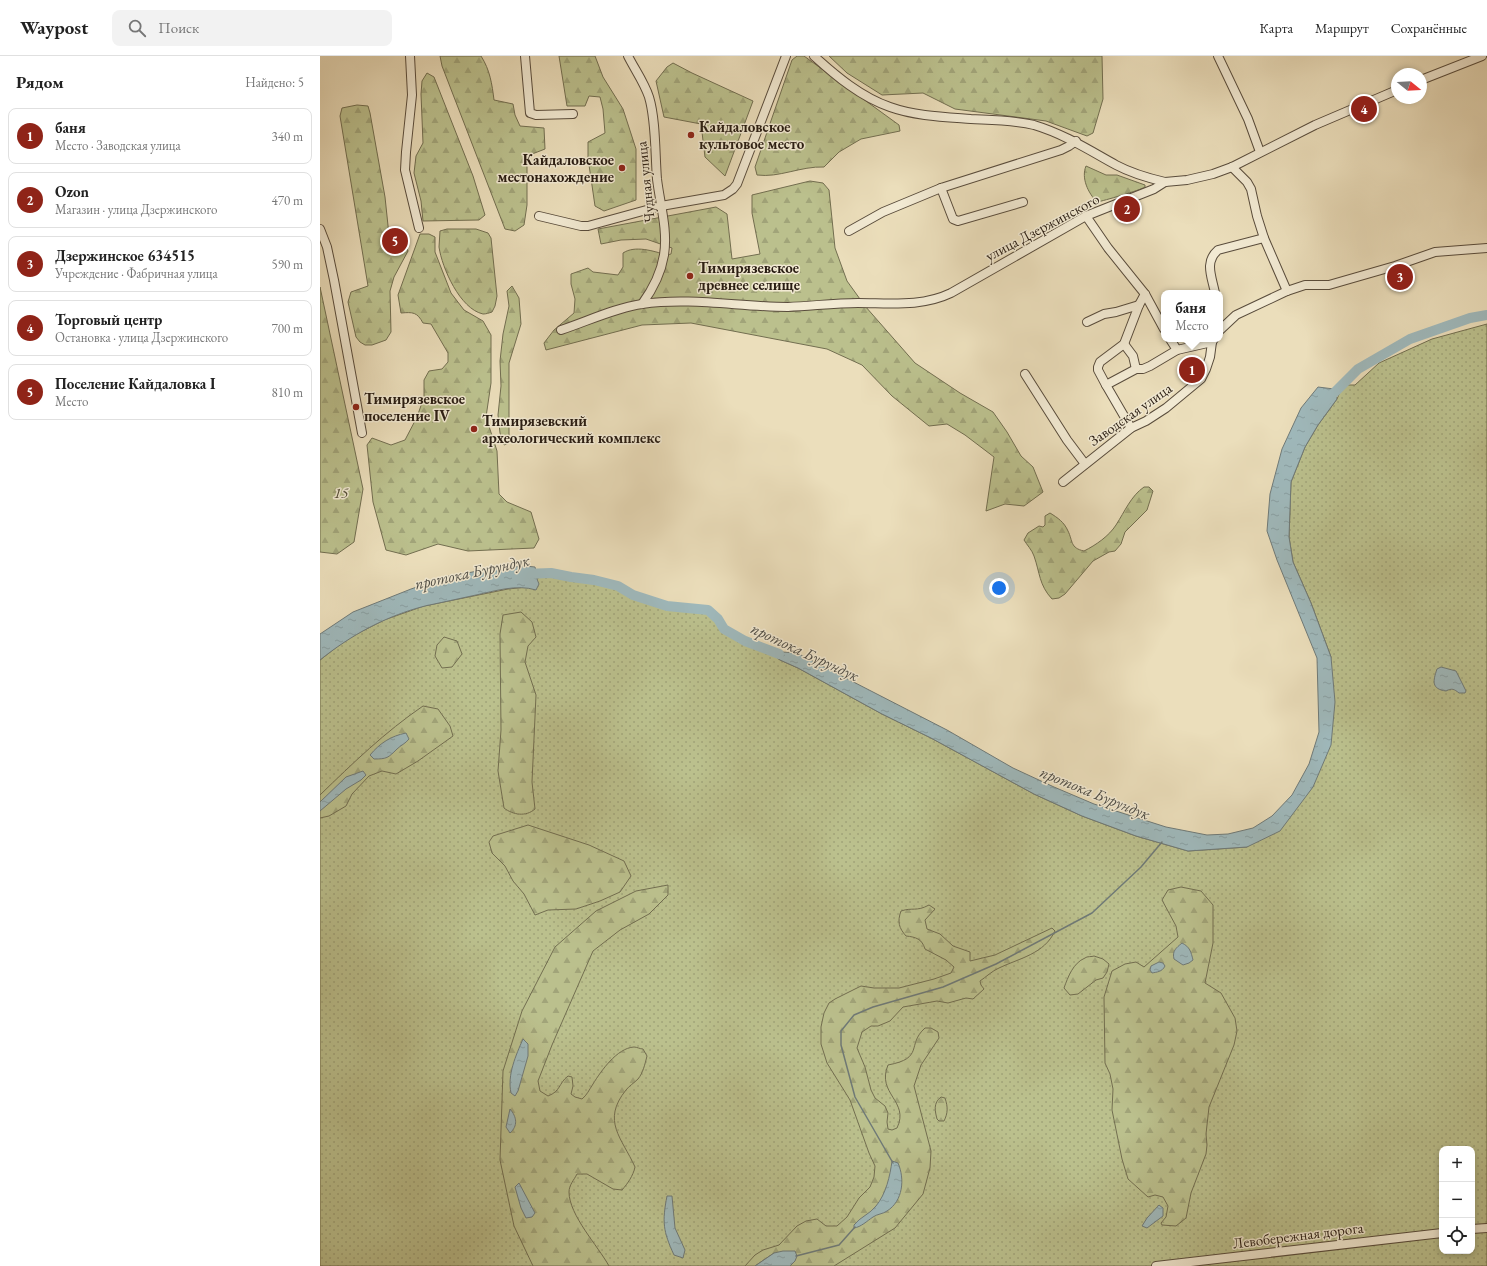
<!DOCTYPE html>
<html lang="ru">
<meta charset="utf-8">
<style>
body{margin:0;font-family:"EB Garamond",serif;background:#f2f2f2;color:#222}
.controls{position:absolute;right:12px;bottom:12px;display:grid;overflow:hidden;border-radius:8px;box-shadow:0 2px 6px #0003}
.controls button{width:36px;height:36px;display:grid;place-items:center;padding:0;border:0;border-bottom:1px solid #e0e0e0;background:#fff;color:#222;font:20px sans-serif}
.compass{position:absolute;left:1071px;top:12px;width:36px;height:36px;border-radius:50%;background:#fff;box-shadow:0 2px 6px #0003;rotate:108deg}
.you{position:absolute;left:679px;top:532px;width:14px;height:14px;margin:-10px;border:3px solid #fff;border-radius:50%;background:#1a73e8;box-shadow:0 0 0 6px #1a73e833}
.badge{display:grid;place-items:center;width:26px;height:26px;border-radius:50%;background:#8f2418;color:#fff;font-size:13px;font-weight:700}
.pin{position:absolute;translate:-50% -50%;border:2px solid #fff;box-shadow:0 1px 4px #0006}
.popup{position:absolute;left:841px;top:234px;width:62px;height:52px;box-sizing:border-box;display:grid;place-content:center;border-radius:8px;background:#fff;filter:drop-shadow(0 1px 3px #0005);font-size:13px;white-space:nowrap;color:#767676}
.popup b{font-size:15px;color:#222}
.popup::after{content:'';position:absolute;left:50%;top:100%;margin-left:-8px;border:8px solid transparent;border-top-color:#fff}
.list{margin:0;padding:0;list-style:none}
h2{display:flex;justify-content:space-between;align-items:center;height:52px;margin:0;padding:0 16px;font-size:17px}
h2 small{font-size:13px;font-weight:400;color:#767676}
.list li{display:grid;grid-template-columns:26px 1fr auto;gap:12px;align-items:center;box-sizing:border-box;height:56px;margin:0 8px 8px;padding:0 8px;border:1px solid #e0e0e0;border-radius:8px}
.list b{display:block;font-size:15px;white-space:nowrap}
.list p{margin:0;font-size:13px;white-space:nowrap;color:#767676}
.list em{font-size:13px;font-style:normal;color:#767676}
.icon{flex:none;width:22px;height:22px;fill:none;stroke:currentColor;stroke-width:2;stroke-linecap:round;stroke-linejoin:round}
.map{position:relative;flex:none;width:1167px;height:1210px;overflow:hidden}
header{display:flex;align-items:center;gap:24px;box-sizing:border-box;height:56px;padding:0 20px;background:#fff;border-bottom:1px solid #e0e0e0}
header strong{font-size:19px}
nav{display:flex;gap:22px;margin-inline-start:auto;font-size:14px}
.search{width:280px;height:36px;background:#f2f2f2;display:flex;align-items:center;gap:10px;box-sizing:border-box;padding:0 14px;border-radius:8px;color:#767676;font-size:15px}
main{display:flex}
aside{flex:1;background:#fff}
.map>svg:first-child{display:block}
.grass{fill:url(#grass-dots);stroke:#726e50;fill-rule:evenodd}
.forest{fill:url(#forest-firs);stroke:#726e50}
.water{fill:url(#water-ripples);stroke:#6f7a78}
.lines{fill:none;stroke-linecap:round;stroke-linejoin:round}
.stream{stroke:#6f7a78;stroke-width:1.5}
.river{stroke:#9fb9bc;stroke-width:10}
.minor-casing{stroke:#594c3c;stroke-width:10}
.minor{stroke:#f2ead3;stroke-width:8}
.poi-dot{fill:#8f2418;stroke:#f2ead3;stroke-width:1.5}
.labels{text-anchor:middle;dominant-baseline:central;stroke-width:3;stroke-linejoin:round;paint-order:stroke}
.poi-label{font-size:15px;font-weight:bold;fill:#281c12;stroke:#f2ead3;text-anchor:start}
.street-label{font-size:15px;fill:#281c12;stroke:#f2ead3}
.park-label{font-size:15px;font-style:italic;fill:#544d37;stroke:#f2ead3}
.water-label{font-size:16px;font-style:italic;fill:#4c4b45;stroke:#f2ead3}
</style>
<header>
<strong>Waypost</strong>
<div class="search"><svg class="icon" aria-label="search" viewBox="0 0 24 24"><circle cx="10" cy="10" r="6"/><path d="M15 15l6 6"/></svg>Поиск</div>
<nav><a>Карта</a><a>Маршрут</a><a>Сохранённые</a></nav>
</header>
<main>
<aside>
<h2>Рядом<small>Найдено: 5</small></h2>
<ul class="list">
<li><span class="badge">1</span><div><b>баня</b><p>Место · Заводская улица</p></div><em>340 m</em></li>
<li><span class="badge">2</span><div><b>Ozon</b><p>Магазин · улица Дзержинского</p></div><em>470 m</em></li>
<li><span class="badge">3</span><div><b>Дзержинское 634515</b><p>Учреждение · Фабричная улица</p></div><em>590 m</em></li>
<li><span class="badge">4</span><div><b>Торговый центр</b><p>Остановка · улица Дзержинского</p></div><em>700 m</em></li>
<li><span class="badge">5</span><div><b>Поселение Кайдаловка I</b><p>Место</p></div><em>810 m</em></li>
</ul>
</aside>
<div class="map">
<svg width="1167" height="1210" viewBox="0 0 1167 1210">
<defs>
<pattern id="grass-dots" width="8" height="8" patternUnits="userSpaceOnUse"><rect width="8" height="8" fill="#bbc08d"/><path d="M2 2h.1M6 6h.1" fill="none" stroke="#a1a479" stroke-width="1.8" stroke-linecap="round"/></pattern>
<pattern id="forest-firs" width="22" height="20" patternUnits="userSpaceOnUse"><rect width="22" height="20" fill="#bbc08d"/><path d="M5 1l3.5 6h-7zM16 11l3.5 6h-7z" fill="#a1a479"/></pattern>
<pattern id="water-ripples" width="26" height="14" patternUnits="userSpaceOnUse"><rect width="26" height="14" fill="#9fb9bc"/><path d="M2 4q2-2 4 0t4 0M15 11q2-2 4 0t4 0" fill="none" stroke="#899ea1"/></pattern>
</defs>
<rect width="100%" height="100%" fill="#ebdebb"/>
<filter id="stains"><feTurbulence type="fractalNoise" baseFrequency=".005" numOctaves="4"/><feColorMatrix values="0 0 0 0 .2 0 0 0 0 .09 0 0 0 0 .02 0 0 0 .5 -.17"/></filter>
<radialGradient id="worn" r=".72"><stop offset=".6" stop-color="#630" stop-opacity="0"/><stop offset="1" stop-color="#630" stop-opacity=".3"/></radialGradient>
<path class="grass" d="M1167,268V1210H470L475,1205L454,1197L435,1210H0V604L27,583L64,564L104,550L188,533L207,531L216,523L217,517H231L251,521L274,524L298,530L313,539L347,550L388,554L398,563L404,573L425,585L448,595L460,604L478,612L562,658L611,682L714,738L762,760L816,780L868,795L927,791L993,731L1011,601L991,547L973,506L969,481L971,426L985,391L998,369L1017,343L1023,329H1035L1059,307L1112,283ZM1122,1093H1152V1195H1122Z"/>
<g class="forest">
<path d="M120,0H161C170,14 172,28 174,44L193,48L195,59L200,70L224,72L225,93L207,100V149L204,169L195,175L185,173L122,10Z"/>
<polygon points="239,0 275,0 283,21 303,53 316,93 316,144 284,155 275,150 268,102 268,86 285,77 283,53 280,41 269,40 265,50 247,50"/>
<path d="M477,0H484L579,69L580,75L541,83L519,96L504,111C481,110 459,122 437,119L435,111L472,4Z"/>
<polygon points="509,0 782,0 783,43 773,77 767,80 726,65 635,53 603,37 562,39 527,17"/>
<polygon points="353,7 372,17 433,45 405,120 385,101 381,68 344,61 336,25 347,11"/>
<polygon points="107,17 114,21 153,120 165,159 159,164 103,165 101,145 94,117 96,100 103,87 101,38 102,25"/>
<polygon points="37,49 48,50 50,57 65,141 69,179 76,188 86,190 88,195 74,221 70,235 71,276 66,284 52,289 45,289 40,286 36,281 28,246 31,236 48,230 20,60 22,52"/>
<path d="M766,110L786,119H797L825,129V131C821,134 783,145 777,146C768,137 761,122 766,110Z"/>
<path d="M490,125L503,127L509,134L515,192L527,225L545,250L595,307L640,337L673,356L687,376L701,400L713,411L723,436L704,450L685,448L666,455L674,401L645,379L627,368L609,370L572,340L542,309L507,293L371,267L322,269L226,294L224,287L234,274L254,257L255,243L251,228V218L268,212L273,216L298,219L303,211V197C315,189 333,195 347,199L351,198L352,192L326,183L301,184L281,188L278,173L396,151L407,158L412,203L440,198L432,157V139Z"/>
<path d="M127,173H156L168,177L171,182L177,240L175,250L172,256C169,257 166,258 163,258C140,253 122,212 119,191C119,186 120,180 120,175Z"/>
<path d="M100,178H109L115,181V196L131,237L144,254L163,265L171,279V327L166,361L177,395L179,438L187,446L211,456L219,483L214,492L148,495L118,488L86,499L66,494L53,446L47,389L52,382L71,389L85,384L97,361L104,341V324L109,315L122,313L128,306V297L111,268L103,267C97,256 93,256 81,257L78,239Z"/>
<polygon points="192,230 199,242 201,268 189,307 189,387 184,389 180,377 178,359 181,330 180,305 183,278 189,250 187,235"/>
<polygon points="0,231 43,433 34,486 17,498 0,496"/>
<path d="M824,431H829L833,435L827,454L805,476L801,488L795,495L789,496L773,505L745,538L739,542L732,543C719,529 720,517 714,500C712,494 707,489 704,484L708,477L719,470L723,471L725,469V460L730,457C738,462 744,466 748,475C753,485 750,492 764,495C776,489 789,480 796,469C805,455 811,440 824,431Z"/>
<path d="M201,556L212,566L216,581L208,590L205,606L216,639L212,726L215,753C206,761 193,759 184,752L178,715L181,674L180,578L183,559Z"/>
<polygon points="124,581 137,585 142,598 132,611 122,612 115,600 117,589"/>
<path d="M103,650L118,653L130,670L133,680L98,705L76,718L62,715L49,720L32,738L26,750L9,760L0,762V739C33,707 65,676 103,650Z"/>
<polygon points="208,769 269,789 304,805 311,820 300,836 280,845 256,853 228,854 215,859 204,838 193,825 185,810 172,797 169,786 173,780"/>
<path d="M348,829V839L329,858L300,874L273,895L232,989L218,1025L220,1035L228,1040C241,1035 238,1028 248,1020L252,1021L253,1030L251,1038L255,1041L262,1043C267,1039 269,1034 273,1028C281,1015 297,992 314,991C317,991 320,993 323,993L327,1000C325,1008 323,1017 318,1023C314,1027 309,1030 306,1034C281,1065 302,1082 315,1111C313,1120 308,1127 302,1134L293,1133L267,1118H257C254,1124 249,1129 249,1136C249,1159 278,1190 289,1210H213L194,1170L180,1104L183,1015L202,955L235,891L276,855L316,835Z"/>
<polygon points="861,831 881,835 893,849 893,887 885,927 901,937 915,962 917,975 914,989 889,1051 886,1078 887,1089 886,1098 871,1137 866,1162 856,1170 842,1169 841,1167 846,1161 848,1150 843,1141 835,1139 828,1141 808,1123 802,1103 792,1054 793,1033 790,1018 785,1007 784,941 792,915 805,908 816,906 824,911 858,881 856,870 842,844 848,834"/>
<path d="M609,849L615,853L605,864L607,873L620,878L633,890L650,896V905L675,899L732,872L735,875C724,898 700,902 679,912C672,915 666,921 660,925L661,929L664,933L653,943L646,942L628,947L617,945L583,951L570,965L558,970H551L542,976L537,992L545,1011L551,1034L555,1042L565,1050L568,1057L567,1066L568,1073L572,1074L577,1072C590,1045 556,1038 568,1009C605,1002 586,989 605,972H611L618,976L619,982L601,1009L594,1030L611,1095L610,1112L603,1138L575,1172L514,1210H470L475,1205L454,1197L435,1210H425L435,1199L443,1194L459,1189L477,1170L486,1165L497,1163L506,1170H517L527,1161L539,1142L550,1131L554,1121L555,1110L549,1097L530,1044L507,1007L501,988V971L504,957L509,947L515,943L541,930L554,932H579L614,923L631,917L634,911L626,904L605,893C602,883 596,881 586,880C579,872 577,866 581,855C593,851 596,856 609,849Z"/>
<path d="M774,900L783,903L789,908L787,916L783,922L776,924L758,938L750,939L744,932C748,921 753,907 765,902C767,900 772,901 774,900Z"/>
<path d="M621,1041L625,1042C628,1051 628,1057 624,1065H619L617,1063C615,1055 613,1047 621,1041Z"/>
</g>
<g class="water">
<polygon points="998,331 1014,333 1017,343 998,369 985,391 971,426 969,481 973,506 991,547 1011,601 1015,646 1011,689 993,731 960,775 927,791 868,795 816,780 762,760 714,738 611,682 562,658 478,612 460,604 448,595 477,597 627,674 693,712 734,731 774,748 846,771 887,779 908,778 933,772 952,760 972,739 989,708 999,676 997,602 957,504 947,475 950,438 962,393 981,352"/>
<path d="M205,510L215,511C217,517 216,523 219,528L216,534C197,528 175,535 156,539C139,543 122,546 105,550C66,560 31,579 0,604V578L33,556L91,533L129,520L170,513Z"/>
<path d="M1121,611L1136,615L1146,635L1145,637H1139C1134,633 1132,632 1126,635C1111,633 1113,625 1117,613Z"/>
<path d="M86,677L89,683C85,688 81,689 77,693C68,702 67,703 54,703L50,699C60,687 71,680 86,677Z"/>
<polygon points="43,715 46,719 41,724 26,733 0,755 0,746 26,721"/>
<path d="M862,887C870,891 871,896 873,904L869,907L863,909L854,903C852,895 856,892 862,887Z"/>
<path d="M839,906L843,907L845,910C842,916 837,916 832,917L830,914L831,910Z"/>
<path d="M203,983L208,988V1000L198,1035L195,1040L191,1037C187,1019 196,999 203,983Z"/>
<path d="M190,1053C197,1061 198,1070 190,1077L186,1071Z"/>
<path d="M572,1105L578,1107C585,1123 583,1145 567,1155C563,1158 557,1158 553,1161C547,1165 541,1171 534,1172V1169C540,1161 550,1158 556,1150C566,1138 570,1120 572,1105Z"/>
<polygon points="199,1127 215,1157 212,1161 206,1162 201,1152 195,1131"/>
<path d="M347,1140H352L355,1172L365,1194L363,1202L354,1199C343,1175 342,1166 347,1140Z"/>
<polygon points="839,1149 843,1152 843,1160 827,1172 822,1170 827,1162"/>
<polygon points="463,1195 475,1195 477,1200 475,1205 470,1210 435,1210 454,1197"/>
</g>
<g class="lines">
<g class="stream">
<polyline points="573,1107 535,1041 521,989 521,975 534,959 553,951 623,931 676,908 772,857 821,811 842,786"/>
<polyline points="476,1200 519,1189 535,1171"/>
</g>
<g class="river">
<polyline points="1006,345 1038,313 1090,283 1150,262 1167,259"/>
<polyline points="204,518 231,517 251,521 274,524 298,530 313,539 347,550 388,554 398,563 404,573 425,585 459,598"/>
</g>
<defs>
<g id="minor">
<polyline points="90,0 92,39 86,96 85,114 99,172"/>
<polyline points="205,0 210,57 216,59 253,58"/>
<path d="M308,0C315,14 324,26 329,41C336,64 335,98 337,123C340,148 348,174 344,199C341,217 333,233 322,248"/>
<path d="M494,0C516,20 541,41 570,51C595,60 624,61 651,63C672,64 694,64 714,69C744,78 769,94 796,109C811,117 828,122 845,126"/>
<polyline points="898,0 928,63 940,96"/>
<polyline points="1101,24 1162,0"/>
<polyline points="912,111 927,126 931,133 937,160 944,182 967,235"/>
<polyline points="621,132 633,163 638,165 703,146"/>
<polyline points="219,160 261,170 268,170 341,150 404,139 413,133 417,128 466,0"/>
<polyline points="766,160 788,192 825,238 844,273"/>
<polyline points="0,173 7,191 14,224 42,377"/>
<polyline points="529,175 563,156 621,132 741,94 749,90 756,85"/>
<path d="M895,237C892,221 884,206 898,194L944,182"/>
<polyline points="767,266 784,258 796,256 819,249"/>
<path d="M241,274C268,265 295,252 322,248C371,241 420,251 468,251C492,250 515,247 538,247C570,247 602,251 631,237L766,160L834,133L845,126L867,124L893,118L912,111L995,69L1077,34"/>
<polyline points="900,274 916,259 967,235 985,229 1009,229 1075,210 1115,196 1167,192"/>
<polyline points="850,283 857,294"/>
<polyline points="804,288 813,300 816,313"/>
<polyline points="705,318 747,384 765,408"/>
<polyline points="786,329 816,313 823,313 830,310 857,294 892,286 894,283"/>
<polyline points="811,372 786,329 778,314 778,311 780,306 804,288 819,249 825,238"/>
<polyline points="743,426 811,372 826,365 846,352 881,323 886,313 890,301 892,286"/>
<polyline points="1152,1173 1167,1172"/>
<polyline points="836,1210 1122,1177"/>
</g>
</defs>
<use href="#minor" class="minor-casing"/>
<use href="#minor" class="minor"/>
</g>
<g class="poi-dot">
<circle cx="371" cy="79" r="4"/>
<circle cx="302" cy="112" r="4"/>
<circle cx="370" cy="220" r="4"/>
<circle cx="36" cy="351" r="4"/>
<circle cx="154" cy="373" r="4"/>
</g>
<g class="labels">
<g class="poi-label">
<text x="379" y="70">Кайдаловское<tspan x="379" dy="17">культовое место</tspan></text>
<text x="294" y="103" text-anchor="end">Кайдаловское<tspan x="294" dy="17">местонахождение</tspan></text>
<text x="378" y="211">Тимирязевское<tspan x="378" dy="17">древнее селище</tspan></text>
<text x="44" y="342">Тимирязевское<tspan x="44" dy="17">поселение IV</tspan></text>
<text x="162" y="364">Тимирязевский<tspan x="162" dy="17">археологический комплекс</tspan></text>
</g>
<g class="street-label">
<text transform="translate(325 126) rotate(-96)">Чудная улица</text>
<text transform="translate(722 171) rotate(-28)">улица Дзержинского</text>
<text transform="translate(810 358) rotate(-35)">Заводская улица</text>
<text transform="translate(978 1179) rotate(-7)">Левобережная дорога</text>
</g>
<g class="park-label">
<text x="21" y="436">15</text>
</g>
<g class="water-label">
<text transform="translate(152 516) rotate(-12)">протока Бурундук</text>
<text transform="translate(485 596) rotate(25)">протока Бурундук</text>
<text transform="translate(775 737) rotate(22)">протока Бурундук</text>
</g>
</g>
<rect width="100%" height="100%" filter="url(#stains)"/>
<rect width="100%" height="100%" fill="url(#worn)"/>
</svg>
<div class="controls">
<button>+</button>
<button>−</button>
<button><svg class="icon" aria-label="locate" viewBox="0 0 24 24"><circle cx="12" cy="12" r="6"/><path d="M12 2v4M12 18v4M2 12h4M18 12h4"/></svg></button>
</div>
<svg class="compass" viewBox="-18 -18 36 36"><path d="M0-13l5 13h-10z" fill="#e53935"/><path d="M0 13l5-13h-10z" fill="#767676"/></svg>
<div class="you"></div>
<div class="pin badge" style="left:872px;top:314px">1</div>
<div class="popup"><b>баня</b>Место</div>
<div class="pin badge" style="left:807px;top:153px">2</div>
<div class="pin badge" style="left:1080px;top:221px">3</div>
<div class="pin badge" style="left:1044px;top:53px">4</div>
<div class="pin badge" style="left:75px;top:185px">5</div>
</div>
</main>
